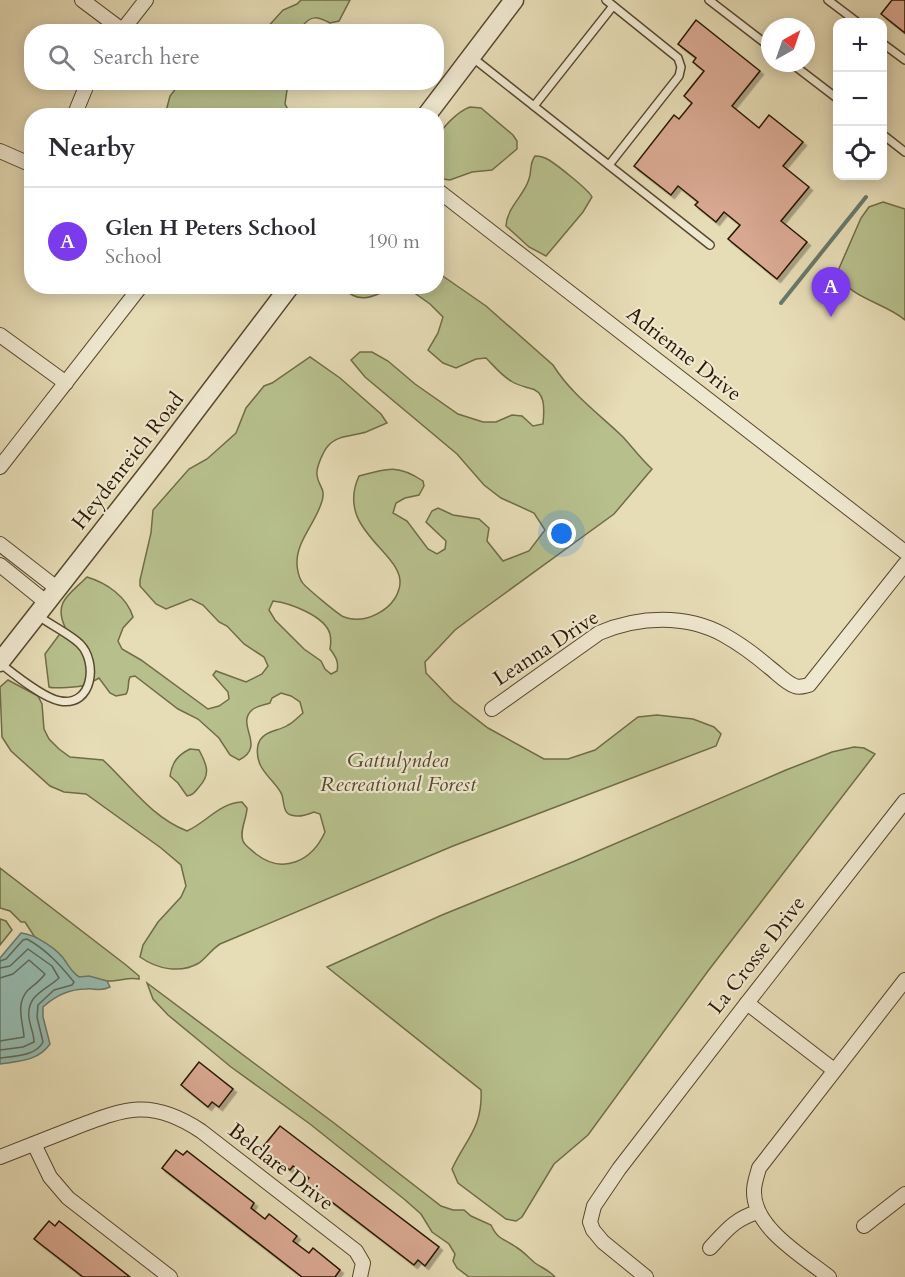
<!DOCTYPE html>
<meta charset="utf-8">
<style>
body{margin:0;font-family:Cardo,serif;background:#f2f2f3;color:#2b2b33}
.controls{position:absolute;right:18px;top:18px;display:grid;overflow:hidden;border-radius:12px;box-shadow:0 3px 15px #0003}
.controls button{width:54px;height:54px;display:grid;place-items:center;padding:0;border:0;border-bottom:2px solid #e1e1e2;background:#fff;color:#2b2b33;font:30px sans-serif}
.compass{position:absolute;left:761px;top:18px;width:54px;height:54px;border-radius:50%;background:#fff;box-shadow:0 3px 15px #0003;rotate:40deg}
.you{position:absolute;left:562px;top:534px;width:21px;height:21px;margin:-15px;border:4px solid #fff;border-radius:50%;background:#1a73e8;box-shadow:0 0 0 9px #1a73e833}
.badge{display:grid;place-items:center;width:39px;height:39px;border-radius:50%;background:#7c3aed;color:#fff;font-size:20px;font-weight:700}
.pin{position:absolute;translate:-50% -50px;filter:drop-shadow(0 2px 3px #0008)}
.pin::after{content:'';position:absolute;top:32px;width:21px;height:18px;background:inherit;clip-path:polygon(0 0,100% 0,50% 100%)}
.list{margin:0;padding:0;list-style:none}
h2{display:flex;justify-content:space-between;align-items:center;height:78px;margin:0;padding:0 24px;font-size:26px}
h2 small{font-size:20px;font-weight:400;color:#7c7c81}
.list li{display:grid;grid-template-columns:39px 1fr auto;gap:18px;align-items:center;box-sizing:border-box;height:108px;padding:0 24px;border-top:2px solid #e1e1e2}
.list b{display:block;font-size:22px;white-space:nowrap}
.list p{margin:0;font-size:20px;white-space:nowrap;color:#7c7c81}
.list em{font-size:20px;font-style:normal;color:#7c7c81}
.icon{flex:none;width:33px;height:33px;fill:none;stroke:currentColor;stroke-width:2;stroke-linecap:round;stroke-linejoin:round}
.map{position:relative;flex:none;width:905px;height:1277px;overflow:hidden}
.search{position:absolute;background:#fff;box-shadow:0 3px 15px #0003;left:24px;top:24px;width:420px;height:66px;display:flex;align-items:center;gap:15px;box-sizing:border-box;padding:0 21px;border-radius:24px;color:#7c7c81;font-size:22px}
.panel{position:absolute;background:#fff;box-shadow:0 3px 15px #0003;left:24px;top:108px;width:420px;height:186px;border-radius:24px}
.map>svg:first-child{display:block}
.green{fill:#b7c08d;stroke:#706c47;stroke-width:1.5;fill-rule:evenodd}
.water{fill:#96bbb0;stroke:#6a796a;stroke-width:1.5}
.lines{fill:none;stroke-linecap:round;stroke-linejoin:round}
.shore{stroke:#5f6958;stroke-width:1.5}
.stream{stroke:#6a796a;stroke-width:4}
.building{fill:#daa993;stroke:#281701;stroke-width:1.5;filter:url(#shadow)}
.service-casing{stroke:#58482e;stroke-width:10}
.minor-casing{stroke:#58482e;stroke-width:16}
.tertiary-casing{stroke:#58482e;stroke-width:21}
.service{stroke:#efe8d0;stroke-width:7}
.minor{stroke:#efe8d0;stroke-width:14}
.tertiary{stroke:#efe8d0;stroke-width:18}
.labels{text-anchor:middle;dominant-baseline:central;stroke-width:4.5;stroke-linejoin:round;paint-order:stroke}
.street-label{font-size:21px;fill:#281701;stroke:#efe8d0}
.park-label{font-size:21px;font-style:italic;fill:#534a2b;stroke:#efe8d0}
</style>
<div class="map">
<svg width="905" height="1277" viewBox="0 0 905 1277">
<defs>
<filter id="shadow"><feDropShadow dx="3.5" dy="3.5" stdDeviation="0" flood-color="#0004"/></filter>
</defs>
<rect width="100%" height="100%" fill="#e6dcb6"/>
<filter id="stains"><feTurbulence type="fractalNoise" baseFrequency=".00333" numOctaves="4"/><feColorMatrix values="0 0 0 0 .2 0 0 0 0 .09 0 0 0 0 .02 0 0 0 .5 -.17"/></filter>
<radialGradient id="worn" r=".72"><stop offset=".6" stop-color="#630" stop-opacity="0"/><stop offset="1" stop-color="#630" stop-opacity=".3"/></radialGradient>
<g class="green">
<path d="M301,0H350L339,21L330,23C318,17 311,14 302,27L303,31H264L283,10L297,4Z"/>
<polygon points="181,82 288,83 285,104 291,115 165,115 170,96"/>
<path d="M470,107L481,108L513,135L517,141V149L492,170L472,172L450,180L443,179L437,172C436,162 435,151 436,141C439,130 458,111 470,107Z"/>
<path d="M535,156C540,156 544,157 549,160C557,165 589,190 592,197L583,212L546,256L529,247L506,226C507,207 524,196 529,179C532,171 529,164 535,156Z"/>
<path d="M883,202L905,209V320C884,302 850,299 837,273L861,218L869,207Z"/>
<path d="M437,272L486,306L553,365C571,394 599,414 623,437C633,448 641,459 652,469L614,514L475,615L455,630L425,662L426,673L453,701L488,728L544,759H568L595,750L638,717L657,715L693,719L714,727L721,734L716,746L453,846L220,944C212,949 206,958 199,963C180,974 157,969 140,957L143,945L158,922L181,897L186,886L181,865L161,848L86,794L64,792L50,786L11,751L2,737L0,687L8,680L38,696L42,704L44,729L49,739L59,749L70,757L103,760C130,785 151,817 187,831C207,822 219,803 242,802L247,808C247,818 239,831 243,841C245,846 252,850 256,854C283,875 312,861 325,832L320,814L314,812C307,815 299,818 291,815C283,813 284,802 282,795C276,780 253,770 258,745C262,730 278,732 288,725C294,722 298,717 303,713L300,702L291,696L281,693L272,698L270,703C264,705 256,706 252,710C235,725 267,746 239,760L230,755L219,738L198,719L178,709L135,676L130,677C127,682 130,688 126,694L116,696L110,693L99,678C95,680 90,684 85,685C80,687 54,689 49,687L45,654L65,627C53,602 70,594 87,577C107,583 127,597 133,617L123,628L118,641L122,649L141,660L208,709L219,706L229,699L228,692L213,675L216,671L246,682L262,674L268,666L264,657L244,644L227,626L219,622L203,605L191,599L166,609L156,604L140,586V580L151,533L153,510L189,469L207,459L236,433L246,408L264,386L272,383L310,357L340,378L381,414L387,423C380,426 373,429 366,432C354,436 337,435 328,446C325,449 323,454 321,458C319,463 316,470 317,475C318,486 326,488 322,501C316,523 296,541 297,564C297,569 299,578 302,582C304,586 340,616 344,617C365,625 393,610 399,589C410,554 333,533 359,476C387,468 398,464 423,481L424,486L419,495L405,498L396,503L393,513L407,521L428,549L437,554L445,549L446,541L426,522L432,511L438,508L453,515L479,519L489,528L487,541L503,561L529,551L545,530L534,513L501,498L484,485L457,454L365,377L351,360L360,352H372L388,361L415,384L458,414L483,422H496L512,415L522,416L533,426L543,424C544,411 547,391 529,388C522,386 517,385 511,381C501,375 494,366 486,358L476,359L456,368L443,363L428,350L438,333L443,317L430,304L406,287L436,286ZM273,601C290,603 325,616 330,634C331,639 331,644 330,649C336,657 339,662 337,671L331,674L325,669L321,661L304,649L275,620L269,610Z"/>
<path d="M343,287H394C375,296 358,306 343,287Z"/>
<path d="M854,747L864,748L875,754L708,971L588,1135L554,1164L522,1217L516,1221L506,1219L458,1183L452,1169C466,1139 483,1127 481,1090L327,967L442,915L575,861L786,770L832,752Z"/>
<path d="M190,749L199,750C207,765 211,774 199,787C195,792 193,795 187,796L178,783L170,776C172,762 178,755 190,749Z"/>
<path d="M0,868L126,965L139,976V979C128,977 120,981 109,981C99,981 89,976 79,977L70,970L61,956L34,936L25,922H21L10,911L0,908Z"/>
<polygon points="0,919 6,921 12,930 0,945"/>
<path d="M147,983L334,1123L441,1206L453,1210H464L471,1216L491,1225C498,1240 503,1238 516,1247C523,1251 529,1258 535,1263C542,1268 549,1270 555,1277H469L457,1268L453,1261L455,1254L449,1244L432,1232L421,1214L404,1199L310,1124L231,1067L168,1015L153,999Z"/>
</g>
<path class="water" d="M21,933C35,934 59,950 66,962C70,968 72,972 79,977L89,976L107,981L110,987C100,992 96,988 86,989C69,989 55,996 43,1007V1017L50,1044C38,1061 20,1061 0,1064V958Z"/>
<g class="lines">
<g class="shore">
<path d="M0,961L6,959L23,940L27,939C47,950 60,965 74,982L72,985L54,990L38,1005L37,1017L43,1042C36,1056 15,1056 0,1058"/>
<path d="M0,968L10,966L28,949L52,966L59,978C46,990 26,995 29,1018C30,1026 34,1034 34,1042L23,1047L0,1050"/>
<path d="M0,978L13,974L29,960L45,974C41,980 34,985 28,990C15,1004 23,1021 24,1037L0,1041"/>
</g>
<polyline class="stream" points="781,303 866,197"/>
</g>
<g class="building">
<polygon points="892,0 905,0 905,33 881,14"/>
<polygon points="696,20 760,71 732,106 759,128 769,115 803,142 783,166 809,187 781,221 807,242 777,279 728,239 740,225 724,212 716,222 695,205 698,202 678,186 671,195 634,166 674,115 679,119 692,103 684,96 704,71 693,62 696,58 678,44"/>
<polygon points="199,1062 233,1089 219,1107 212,1102 208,1107 181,1085"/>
<polygon points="280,1126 439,1247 425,1266 418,1260 414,1265 306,1182 309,1178 293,1166 290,1170 262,1148"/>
<polygon points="176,1150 183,1155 187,1151 254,1203 251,1208 265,1219 269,1214 297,1236 293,1241 309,1253 313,1248 340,1270 335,1277 302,1277 162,1168"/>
<polygon points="49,1221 55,1226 59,1221 130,1277 83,1277 34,1239"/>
</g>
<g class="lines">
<defs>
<g id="service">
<polyline points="606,0 678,58 681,67 679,76 609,165"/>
<polyline points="709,0 770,47"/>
<polyline points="828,0 857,22"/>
<polyline points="882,43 905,60"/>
<polyline points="473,58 710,245"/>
<polyline points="791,63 838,99"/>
<polyline points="534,106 613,6"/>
<polyline points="882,134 905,152"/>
<path d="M1,664C15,675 43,698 60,701C93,707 98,662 80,644C70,634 49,624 37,615"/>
</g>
<g id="minor">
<polyline points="82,0 122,30"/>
<polyline points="121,32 146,0"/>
<polyline points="74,116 88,82"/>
<polyline points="0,151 32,165"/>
<polyline points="436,189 905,552"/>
<polyline points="0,335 66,383"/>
<polyline points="0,467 141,286"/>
<polyline points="0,544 58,589"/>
<polyline points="0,565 47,603"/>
<path d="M492,709L599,633C639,616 686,614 724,635C740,644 755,655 769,667C777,673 786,683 795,686C800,688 804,686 809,685L905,564"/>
<polyline points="747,1003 834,1070"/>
<polyline points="34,1144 50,1177 68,1198 170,1277"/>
<path d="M0,1157C25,1147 49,1138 74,1128C126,1108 151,1098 201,1131L356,1251L363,1263L360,1277"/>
<polyline points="864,1226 905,1194"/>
<path d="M710,1248C726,1231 734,1219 758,1212"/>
<polyline points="646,1277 603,1242 593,1230 590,1222 594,1206 619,1169 747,1003 905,801"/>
<path d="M829,1277C804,1257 753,1228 754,1191C754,1183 757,1176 759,1168L905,980"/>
</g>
<g id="tertiary">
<polyline points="426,116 514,0"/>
<polyline points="0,662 162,455 290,286"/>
</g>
</defs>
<use href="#service" class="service-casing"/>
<use href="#minor" class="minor-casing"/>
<use href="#tertiary" class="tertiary-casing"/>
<use href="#service" class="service"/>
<use href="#minor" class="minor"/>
<use href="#tertiary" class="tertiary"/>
</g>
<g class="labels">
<g class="street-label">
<text transform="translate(684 354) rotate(38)">Adrienne Drive</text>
<text transform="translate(128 461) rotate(-52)">Heydenreich Road</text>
<text transform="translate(546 648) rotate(-33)">Leanna Drive</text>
<text transform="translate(757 955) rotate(-52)">La Crosse Drive</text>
<text transform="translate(281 1167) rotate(38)">Belclare Drive</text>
</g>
<g class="park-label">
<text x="398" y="760">Gattulyndea<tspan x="398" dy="24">Recreational Forest</tspan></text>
</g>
</g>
<rect width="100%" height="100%" filter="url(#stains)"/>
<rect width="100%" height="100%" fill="url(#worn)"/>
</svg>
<div class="controls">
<button>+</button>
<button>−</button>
<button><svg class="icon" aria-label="locate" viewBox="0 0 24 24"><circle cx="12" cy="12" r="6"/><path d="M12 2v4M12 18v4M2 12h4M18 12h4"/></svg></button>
</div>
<svg class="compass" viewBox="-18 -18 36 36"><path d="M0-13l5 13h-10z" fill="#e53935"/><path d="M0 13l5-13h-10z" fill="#7c7c81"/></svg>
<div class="you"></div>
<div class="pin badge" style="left:831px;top:317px">A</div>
<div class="search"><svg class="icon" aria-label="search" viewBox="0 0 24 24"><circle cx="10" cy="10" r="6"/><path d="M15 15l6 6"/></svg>Search here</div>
<section class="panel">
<h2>Nearby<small></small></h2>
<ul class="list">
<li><span class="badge">A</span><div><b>Glen H Peters School</b><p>School</p></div><em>190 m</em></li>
</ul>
</section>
</div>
